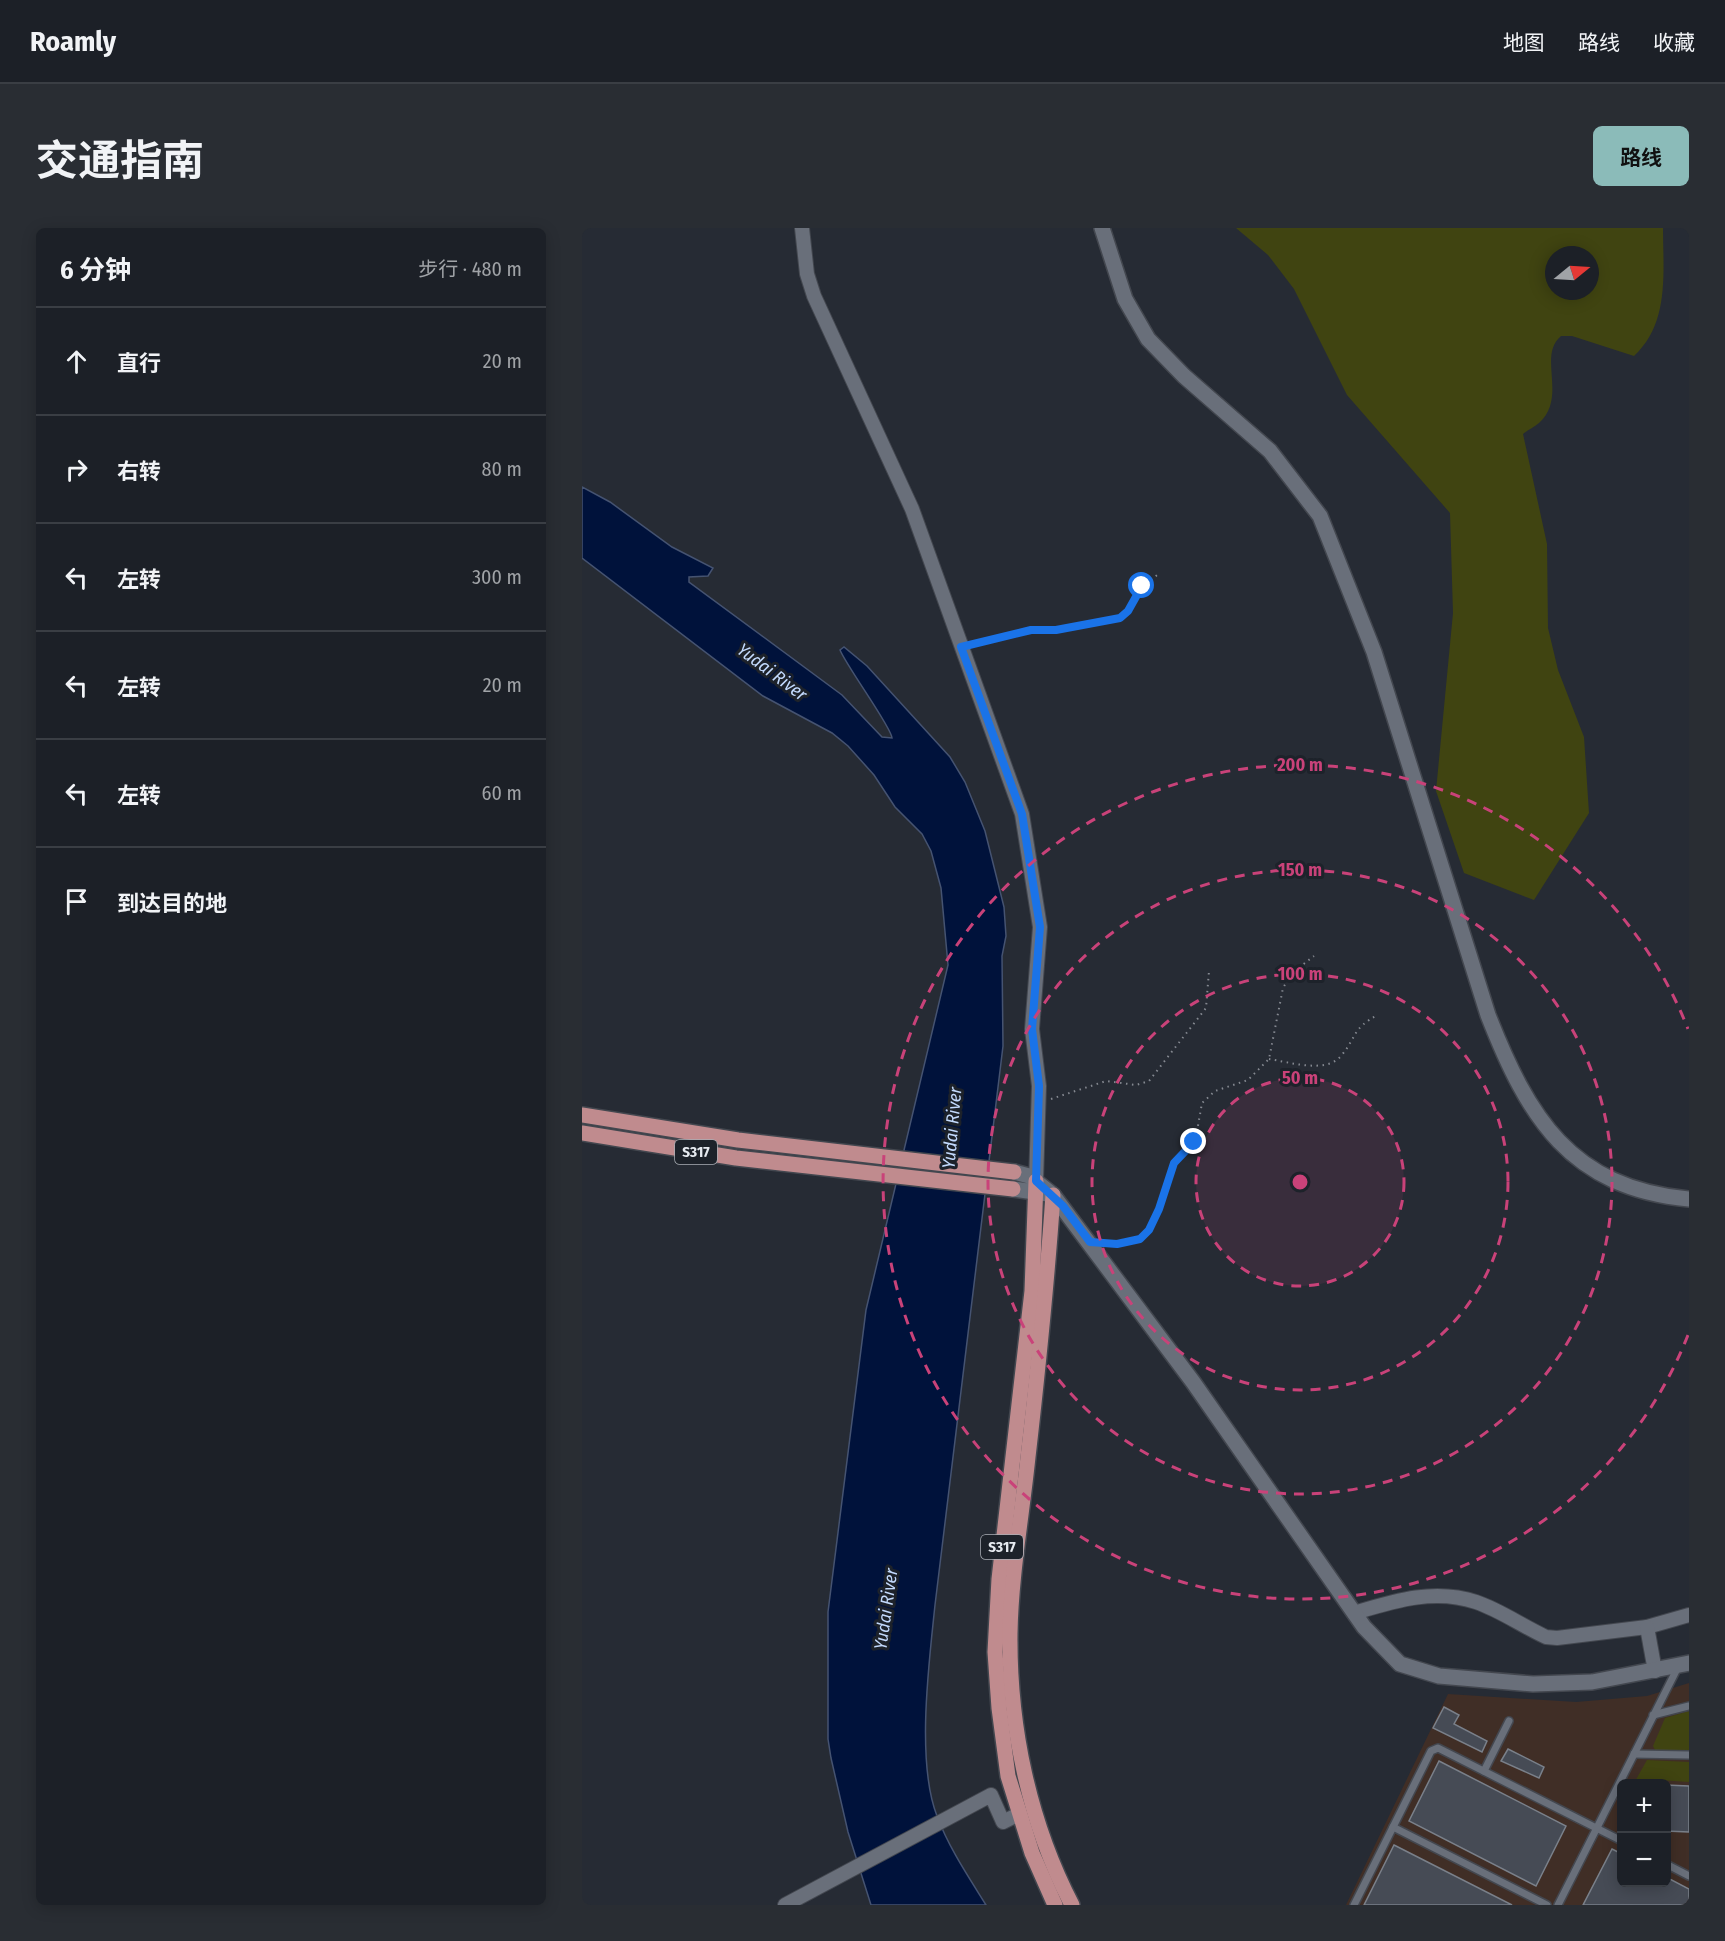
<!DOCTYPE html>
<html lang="zh">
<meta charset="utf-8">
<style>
body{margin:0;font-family:"Fira Sans Condensed","Noto Sans SC",sans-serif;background:#292d33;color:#f1f3f6}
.controls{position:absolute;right:18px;bottom:18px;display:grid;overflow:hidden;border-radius:9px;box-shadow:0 3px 15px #0003}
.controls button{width:54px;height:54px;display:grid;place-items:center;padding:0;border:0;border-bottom:2px solid #3a3e44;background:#1c2027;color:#f1f3f6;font:30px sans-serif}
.compass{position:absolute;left:963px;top:18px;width:54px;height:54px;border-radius:50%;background:#1c2027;box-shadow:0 3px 15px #0003;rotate:72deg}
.stop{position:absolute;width:18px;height:18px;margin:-14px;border:4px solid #1a73e8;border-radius:50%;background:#fff}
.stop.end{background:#1a73e8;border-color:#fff;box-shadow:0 2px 6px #0008}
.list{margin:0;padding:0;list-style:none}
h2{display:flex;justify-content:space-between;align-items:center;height:78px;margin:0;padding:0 24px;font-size:26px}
h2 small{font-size:20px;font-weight:400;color:#a0a3a7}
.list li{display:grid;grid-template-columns:39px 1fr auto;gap:18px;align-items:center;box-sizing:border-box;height:108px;padding:0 24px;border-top:2px solid #3a3e44}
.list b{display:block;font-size:22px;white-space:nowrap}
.list em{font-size:20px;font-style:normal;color:#a0a3a7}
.icon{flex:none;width:33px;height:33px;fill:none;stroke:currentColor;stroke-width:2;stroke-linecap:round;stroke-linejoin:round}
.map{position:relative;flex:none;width:1107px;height:1677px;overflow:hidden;border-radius:9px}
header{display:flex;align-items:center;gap:36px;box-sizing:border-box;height:84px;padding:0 30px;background:#1c2027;border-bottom:2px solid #3a3e44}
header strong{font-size:28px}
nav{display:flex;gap:33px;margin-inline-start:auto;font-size:21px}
.intro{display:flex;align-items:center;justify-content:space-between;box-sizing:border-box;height:144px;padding:0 36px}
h1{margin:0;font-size:42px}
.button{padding:15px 27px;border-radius:9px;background:#8bbbb9;color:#111;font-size:21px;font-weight:700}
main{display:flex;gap:36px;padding:0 36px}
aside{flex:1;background:#1c2027;border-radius:9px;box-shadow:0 3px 15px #0003}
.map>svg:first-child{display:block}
.industrial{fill:#402e26;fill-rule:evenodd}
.green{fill:#404411;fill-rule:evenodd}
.water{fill:#00123b;stroke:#455371;stroke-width:1.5}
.building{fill:#464b55;stroke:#7a808a;stroke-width:1.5}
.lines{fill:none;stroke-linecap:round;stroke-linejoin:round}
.service-casing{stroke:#43474f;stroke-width:10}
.minor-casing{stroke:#43474f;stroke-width:16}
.tertiary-casing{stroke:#43474f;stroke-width:18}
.secondary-casing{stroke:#43474f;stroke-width:18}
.primary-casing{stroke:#43474f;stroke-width:18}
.path{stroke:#858991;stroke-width:2;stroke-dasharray:1.5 4.5;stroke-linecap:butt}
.service{stroke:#696f7a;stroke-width:7}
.minor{stroke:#696f7a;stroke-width:14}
.tertiary{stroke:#696f7a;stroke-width:15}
.secondary{stroke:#696f7a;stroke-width:15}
.primary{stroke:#c08b8e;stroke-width:15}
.route{stroke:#1a73e8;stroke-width:8}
.ring{fill:none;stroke:#c94279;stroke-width:3;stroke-dasharray:10 8}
.labels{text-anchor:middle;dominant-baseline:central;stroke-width:6;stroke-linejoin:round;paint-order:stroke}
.shield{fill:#1d222a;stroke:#aaaeb5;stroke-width:1.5}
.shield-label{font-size:15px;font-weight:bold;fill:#e6eaf0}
.water-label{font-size:18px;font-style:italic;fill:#c3dafd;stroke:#1d222a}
.centre{fill:#c94279;stroke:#1d222a;stroke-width:3}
.ring-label{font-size:18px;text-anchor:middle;font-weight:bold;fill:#c94279;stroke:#1d222a;stroke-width:6;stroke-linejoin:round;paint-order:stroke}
</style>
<header>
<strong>Roamly</strong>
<nav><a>地图</a><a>路线</a><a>收藏</a></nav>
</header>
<div class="intro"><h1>交通指南</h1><a class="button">路线</a></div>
<main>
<aside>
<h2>6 分钟<small>步行 · 480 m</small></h2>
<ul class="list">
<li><svg class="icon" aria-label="ahead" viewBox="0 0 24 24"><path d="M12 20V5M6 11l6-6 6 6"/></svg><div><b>直行</b></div><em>20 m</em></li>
<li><svg class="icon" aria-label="right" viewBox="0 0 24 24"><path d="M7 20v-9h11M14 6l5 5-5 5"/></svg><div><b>右转</b></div><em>80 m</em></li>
<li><svg class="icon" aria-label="left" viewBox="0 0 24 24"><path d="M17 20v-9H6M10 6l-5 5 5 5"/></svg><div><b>左转</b></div><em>300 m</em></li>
<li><svg class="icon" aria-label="left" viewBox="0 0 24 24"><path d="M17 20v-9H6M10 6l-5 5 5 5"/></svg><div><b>左转</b></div><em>20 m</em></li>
<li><svg class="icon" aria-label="left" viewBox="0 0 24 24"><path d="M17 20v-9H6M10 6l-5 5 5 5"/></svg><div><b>左转</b></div><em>60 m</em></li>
<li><svg class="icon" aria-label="arrive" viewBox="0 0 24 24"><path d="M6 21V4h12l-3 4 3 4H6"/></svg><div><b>到达目的地</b></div></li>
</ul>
</aside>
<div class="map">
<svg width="1107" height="1677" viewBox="0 0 1107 1677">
<rect width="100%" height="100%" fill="#262b34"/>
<path class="industrial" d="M1107,1455V1677H764L866,1466L994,1474L1065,1468ZM1040,1556H1084V1654H1040Z"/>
<g class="green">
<path d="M654,0H1081C1081,44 1088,95 1052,128L990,108H979C955,128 986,169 957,195C952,199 946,202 941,206L965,316L966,400L976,442L1002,509L1007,585L952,672L882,645L854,563L871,385L868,285L765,167L712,61L686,27ZM972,27H1008V63H972Z"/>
<polygon points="1107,1483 1107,1523 1073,1522 1071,1518 1083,1490"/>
<polygon points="1065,1532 1107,1534 1107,1554 1061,1551 1060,1555 1052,1555"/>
</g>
<path class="water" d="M0,259L28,274L90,319L131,340L126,348L107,349V354L260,467L300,509L310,510C310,500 265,439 258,422L262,419L285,438L368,529L383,554L403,603L422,679L424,708L420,728L421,818L353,1377C347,1435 334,1534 355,1588C367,1620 386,1648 404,1677H289L266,1604L249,1530L246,1511V1384L284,1082L366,737L359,660L349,623L340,606L313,579L292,547L266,518L250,505L181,468L0,330Z"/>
<g class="building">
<polygon points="862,1479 877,1487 872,1496 905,1513 900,1524 851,1500"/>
<polygon points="926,1521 962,1539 957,1550 919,1533"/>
<polygon points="857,1533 984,1598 954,1658 827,1593"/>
<polygon points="1084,1557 1107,1558 1107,1604 1084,1603"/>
<polygon points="812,1617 930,1677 782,1677"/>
<polygon points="1030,1621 1040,1626 1040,1654 1084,1654 1084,1649 1107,1661 1107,1677 1001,1677"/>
</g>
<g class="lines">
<defs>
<g id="service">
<polyline points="1071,1487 1107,1478"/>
<polyline points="1052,1526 1107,1527"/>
<polyline points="902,1543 927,1493"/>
<polyline points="811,1599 965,1677"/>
<polyline points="1084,1636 1107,1648"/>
<polyline points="772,1677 849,1523 856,1520 1040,1613"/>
<polyline points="976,1677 1097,1437"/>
</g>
<g id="minor">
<polyline points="220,0 225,46 232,68 330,281 440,586 458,699 450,801 457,858 454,953"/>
<path d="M772,1385C812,1373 852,1360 894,1374C918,1382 940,1398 964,1409L975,1410L1065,1399L1107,1387"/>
<polyline points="1065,1399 1073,1443"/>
<polyline points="203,1677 409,1567 421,1594 437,1586"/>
</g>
<g id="tertiary">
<path d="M520,0L543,71L566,111L602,148L688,223L738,288L792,424L906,787C946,889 988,960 1107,971"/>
<polyline points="471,967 611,1154 782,1399 818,1436 857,1448 951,1456 1010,1454 1107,1435"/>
</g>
<g id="secondary">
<polyline points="432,944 447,948 471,967"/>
<polyline points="431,961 466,966"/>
</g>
<g id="primary">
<polyline points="0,887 156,912 432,944"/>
<polyline points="0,905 154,930 431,961"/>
<polyline points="454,953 450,1063 417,1351 413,1424 417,1480 426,1548 450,1625 473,1677"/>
<path d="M471,967C465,1055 456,1142 446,1229C440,1287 429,1347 428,1405C427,1499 447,1594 490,1677"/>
</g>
</defs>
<use href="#service" class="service-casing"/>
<use href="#minor" class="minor-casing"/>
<use href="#tertiary" class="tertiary-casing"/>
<use href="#secondary" class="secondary-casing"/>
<use href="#primary" class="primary-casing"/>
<g class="path">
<polyline points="393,416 449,402 474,402 538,390 546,383 560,358 578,345"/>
<path d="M687,831C707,834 744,846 759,828C775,809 770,800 796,787"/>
<polyline points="469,871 524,853 554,857 567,853 624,780 627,743"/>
<polyline points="526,1015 553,1013 567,1002 592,935 608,919 614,909 620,875 633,863 666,852 687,831 701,760 710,745 732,728"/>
</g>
<use href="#service" class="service"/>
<use href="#minor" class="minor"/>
<use href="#tertiary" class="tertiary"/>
<use href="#secondary" class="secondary"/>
<use href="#primary" class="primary"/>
</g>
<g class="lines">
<polyline class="route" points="560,358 546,383 538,390 474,402 449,402 379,419 440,586 458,699 450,801 457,858 454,953 481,978 508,1014 535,1016 558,1011 567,1002 577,981 592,935 612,914"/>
</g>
<circle cx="718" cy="954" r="104" fill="#c94279" fill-opacity=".12"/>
<g class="ring">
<circle cx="718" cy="954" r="104"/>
<circle cx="718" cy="954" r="208"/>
<circle cx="718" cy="954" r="312"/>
<path d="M1106 1107A417 417 0 1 1 1106 801"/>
</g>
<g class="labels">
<g class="shield">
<rect x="93" y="912" width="42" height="24" rx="4.5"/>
<rect x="399" y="1307" width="42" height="24" rx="4.5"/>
</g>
<g class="shield-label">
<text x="114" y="924">S317</text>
<text x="420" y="1319">S317</text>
</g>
<g class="water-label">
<text transform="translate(190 444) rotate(37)">Yudai River</text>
<text transform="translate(370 900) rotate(-85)">Yudai River</text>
<text transform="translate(304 1381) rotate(-82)">Yudai River</text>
</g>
</g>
<circle cx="718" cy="954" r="9" class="centre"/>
<g class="ring-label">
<text x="718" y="543">200 m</text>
<text x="718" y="648">150 m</text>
<text x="718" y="752">100 m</text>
<text x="718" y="856">50 m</text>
</g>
</svg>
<div class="controls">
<button>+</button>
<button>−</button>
</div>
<svg class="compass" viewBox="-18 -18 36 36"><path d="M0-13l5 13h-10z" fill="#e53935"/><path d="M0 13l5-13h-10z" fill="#a0a3a7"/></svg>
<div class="stop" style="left:560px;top:358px"></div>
<div class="stop end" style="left:612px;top:914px"></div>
</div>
</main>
